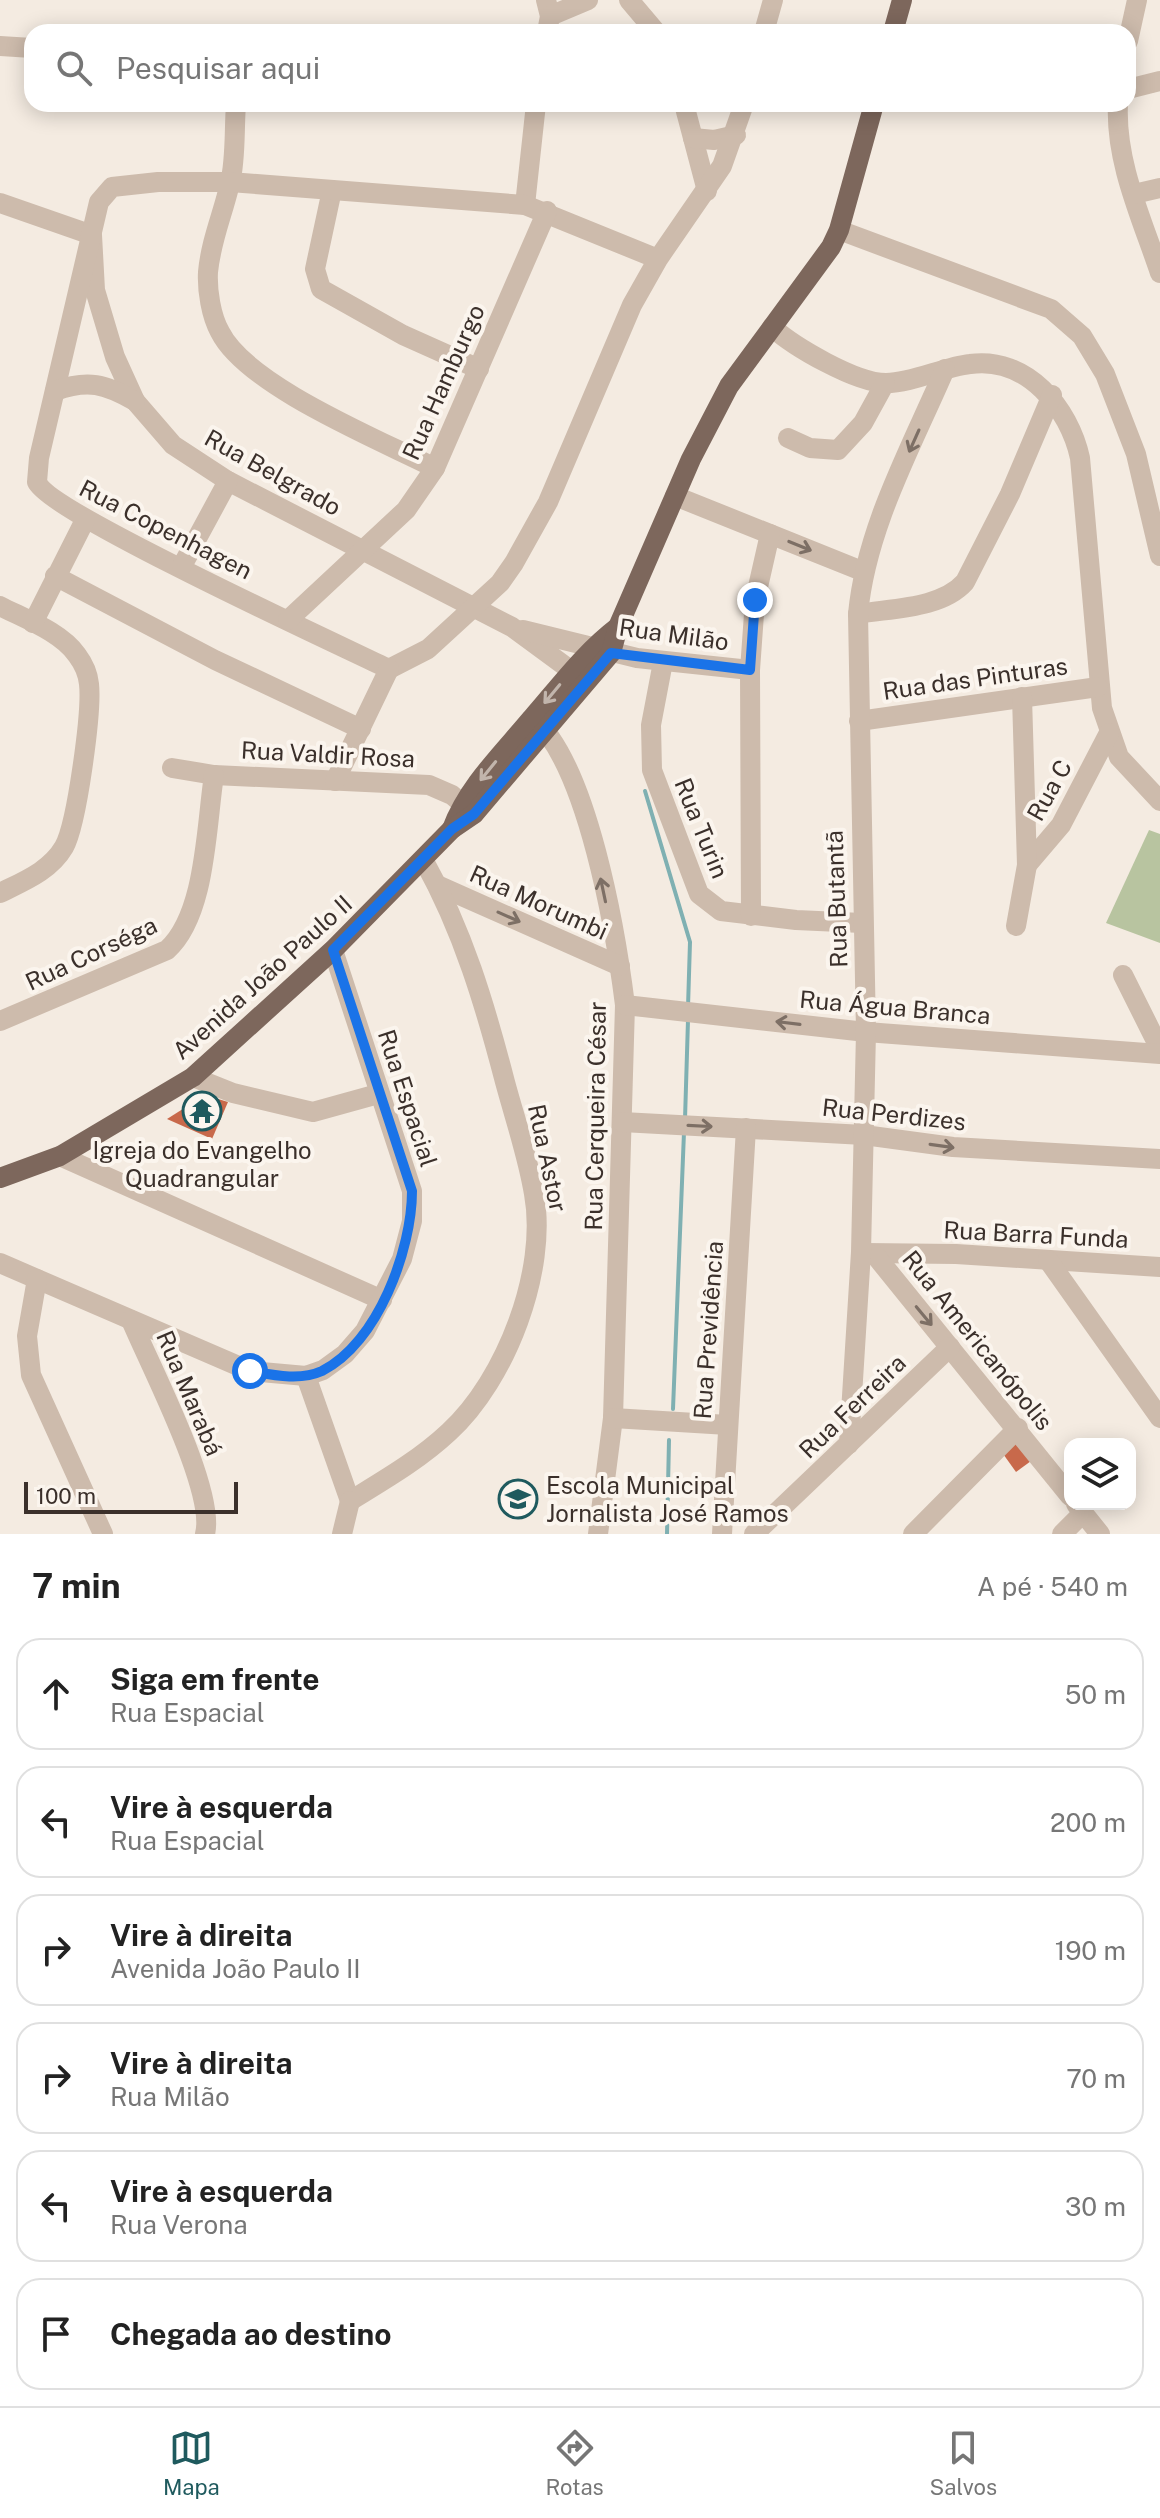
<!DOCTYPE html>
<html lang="pt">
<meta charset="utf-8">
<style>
body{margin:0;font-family:"Public Sans",sans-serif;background:#f6f6f6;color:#222}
.controls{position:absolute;right:24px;bottom:24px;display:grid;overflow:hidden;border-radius:16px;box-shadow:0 4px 20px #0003}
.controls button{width:72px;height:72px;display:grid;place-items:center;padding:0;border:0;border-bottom:2px solid #e0e0e0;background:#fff;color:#222;font:40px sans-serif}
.scale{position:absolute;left:24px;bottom:20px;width:214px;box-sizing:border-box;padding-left:8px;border:4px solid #3b302b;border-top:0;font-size:22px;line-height:28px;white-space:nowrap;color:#3b302b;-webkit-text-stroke:6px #fbf5ee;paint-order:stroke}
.stop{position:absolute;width:24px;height:24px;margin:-18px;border:6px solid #1a73e8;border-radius:50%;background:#fff}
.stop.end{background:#1a73e8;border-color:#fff;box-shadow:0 2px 8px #0008}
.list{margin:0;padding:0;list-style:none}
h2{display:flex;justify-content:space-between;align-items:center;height:104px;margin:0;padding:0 32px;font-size:34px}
h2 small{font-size:26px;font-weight:400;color:#767676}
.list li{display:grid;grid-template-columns:52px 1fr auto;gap:24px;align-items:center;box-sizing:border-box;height:112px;margin:0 16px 16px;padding:0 16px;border:2px solid #e0e0e0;border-radius:24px}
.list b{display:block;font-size:30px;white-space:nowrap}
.list p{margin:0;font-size:26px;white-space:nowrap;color:#767676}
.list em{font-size:26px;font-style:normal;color:#767676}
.icon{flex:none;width:44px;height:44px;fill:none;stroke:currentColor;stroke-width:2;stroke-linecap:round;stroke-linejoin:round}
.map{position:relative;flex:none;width:1160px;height:1534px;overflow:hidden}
.search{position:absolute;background:#fff;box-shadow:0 4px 20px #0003;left:24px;right:24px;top:24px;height:88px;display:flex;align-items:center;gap:20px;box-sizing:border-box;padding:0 28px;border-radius:24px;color:#767676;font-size:30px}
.sheet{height:872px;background:#fff}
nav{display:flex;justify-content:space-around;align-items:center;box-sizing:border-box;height:112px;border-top:2px solid #e0e0e0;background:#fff;font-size:22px;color:#767676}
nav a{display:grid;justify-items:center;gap:4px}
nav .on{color:#1f5a5e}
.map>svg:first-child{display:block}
.green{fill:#b8c4a0}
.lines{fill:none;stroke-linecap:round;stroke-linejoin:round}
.stream{stroke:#7fb0b2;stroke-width:4}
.building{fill:#c8694b}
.minor{stroke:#cdbbac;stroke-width:20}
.major{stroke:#7d675c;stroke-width:20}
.oneway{stroke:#7d6f65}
.oneway2{stroke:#c2b5ac}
.route{stroke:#1a73e8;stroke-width:10}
.labels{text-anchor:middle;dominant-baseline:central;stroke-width:8;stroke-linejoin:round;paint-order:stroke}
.street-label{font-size:24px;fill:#3b302b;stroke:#fbf5ee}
.poi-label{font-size:24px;fill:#3b302b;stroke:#fbf5ee}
</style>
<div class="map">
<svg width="1160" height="1534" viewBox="0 0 1160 1534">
<rect width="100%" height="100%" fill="#f4ebe1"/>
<polygon class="green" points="1149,830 1160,834 1160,943 1106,923"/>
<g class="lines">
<g class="stream">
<polyline points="645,791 690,942 688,1007"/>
<polyline points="685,1119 688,1020"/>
<polyline points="673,1409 684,1132"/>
<polyline points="667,1534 669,1440"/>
</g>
</g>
<g class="building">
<polygon points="205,1095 228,1102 212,1139 167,1119"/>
<polygon points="1016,1440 1031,1461 1016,1472 1001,1451"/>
</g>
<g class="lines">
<g class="minor">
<polyline points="546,0 550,16 547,32"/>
<polyline points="629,0 656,32"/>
<polyline points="550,16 588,0"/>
<polyline points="764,32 773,0"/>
<polyline points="1128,41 1137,0"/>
<polyline points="0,46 32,48"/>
<polyline points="1128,89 1160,81"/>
<path d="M236,104C234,130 236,159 230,183C223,214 211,240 208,272C207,290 211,316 220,332C247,386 380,440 435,468"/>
<polyline points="684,104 707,191"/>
<path d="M1118,104C1115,162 1142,219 1160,273"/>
<polyline points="693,138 714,140 736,135"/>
<polyline points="332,190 315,269 321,289 403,335 479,369"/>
<polyline points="1134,194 1160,188"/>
<polyline points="0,203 92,235 95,290 115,357 135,401 173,445 228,481 512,627 584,680"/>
<polyline points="525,205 536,104"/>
<polyline points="839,230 1051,309 1082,336 1105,374 1136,454 1160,556"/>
<path d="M658,259L525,205L230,182H158L112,187L99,202L39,458L37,482C48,511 341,646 389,669L428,649L500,583L514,563L548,502L632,305L658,259L722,166L744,104"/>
<path d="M772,327C794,347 856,383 886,383C913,383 943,367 970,364C1027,356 1069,408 1080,458L1102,708L1119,757L1160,801"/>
<path d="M55,391C88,379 105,384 135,401"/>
<polyline points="788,438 810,448 838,450 863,423 885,383"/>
<polyline points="675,496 862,571"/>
<polyline points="182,566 228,481"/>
<polyline points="55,576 215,660 361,729"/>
<path d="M0,606C25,619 61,632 77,655C83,663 88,674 89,684C92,711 77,824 64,847C50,871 24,881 0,893"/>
<path d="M858,614C891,608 941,609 965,582L1010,494L1052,395"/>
<polyline points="288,620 406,510 435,468 547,211"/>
<polyline points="33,623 85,520"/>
<polyline points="523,630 637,658 750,670"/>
<polyline points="663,662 651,725 652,770 699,894 721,911 796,920 862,923"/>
<path d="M533,718C588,765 616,933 625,1005L613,1418L598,1534"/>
<polyline points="859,721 1098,687"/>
<polyline points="172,768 214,775 429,785 452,795 474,814"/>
<polyline points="335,781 389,669"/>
<polyline points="1027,865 1061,825 1109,733"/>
<polyline points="437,885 620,966"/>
<polyline points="751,916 750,670 755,600 770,534"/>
<polyline points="1016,926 1027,865 1022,697"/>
<polyline points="1123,975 1160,1049"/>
<polyline points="625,1005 866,1032 1160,1054"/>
<path d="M0,1021L167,950C206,915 206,827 214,775"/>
<polyline points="193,1077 233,1093 313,1112 378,1094"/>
<polyline points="622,1122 864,1135 953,1147 1160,1159"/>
<polyline points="60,1156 382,1300"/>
<polyline points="865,1253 956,1254 1160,1267"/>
<polyline points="875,1255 1070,1496"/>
<polyline points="1048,1260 1160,1418"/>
<polyline points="0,1263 250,1371 306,1376 323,1370 345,1354 365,1331 402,1259 412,1221 412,1191 333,950"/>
<polyline points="37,1279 27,1336 31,1375 103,1534"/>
<path d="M131,1320C150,1366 216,1491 205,1534"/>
<polyline points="306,1376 350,1501"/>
<polyline points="613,1418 728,1425"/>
<path d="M849,1444L861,1252L866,1032L858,614C866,528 911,448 945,369"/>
<path d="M350,1501C384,1480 419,1460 449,1432C506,1380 548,1270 534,1194C528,1157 515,1119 505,1082C485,1005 463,931 424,861"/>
<polyline points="1076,1504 1100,1534"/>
<polyline points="342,1534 350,1501"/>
<polyline points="722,1534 746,1128"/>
<polyline points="754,1534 950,1347"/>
<polyline points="913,1534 1018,1428"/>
<polyline points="1062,1534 1083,1513"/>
</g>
<g class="major">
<polyline points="893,32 902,0"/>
<path d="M452,829C468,786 503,753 532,718C560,686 584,653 618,627"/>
<polyline points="0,1178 60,1156 193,1077 333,950 452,829 474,814 611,653 618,627 691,459 729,386 831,247 839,230 874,104"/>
</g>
</g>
<defs><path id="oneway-shaft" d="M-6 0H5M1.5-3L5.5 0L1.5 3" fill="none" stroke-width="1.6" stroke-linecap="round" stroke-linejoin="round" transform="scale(2)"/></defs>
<g class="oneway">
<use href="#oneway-shaft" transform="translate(914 441) rotate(114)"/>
<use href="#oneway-shaft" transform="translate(800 546) rotate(22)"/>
<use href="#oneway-shaft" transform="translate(603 890) rotate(-102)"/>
<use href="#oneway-shaft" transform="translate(509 917) rotate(24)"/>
<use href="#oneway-shaft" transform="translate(788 1023) rotate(-173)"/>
<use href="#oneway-shaft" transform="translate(700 1126) rotate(3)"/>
<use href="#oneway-shaft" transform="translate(942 1146) rotate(8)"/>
<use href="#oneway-shaft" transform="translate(924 1316) rotate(50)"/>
</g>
<g class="oneway2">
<use href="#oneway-shaft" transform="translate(552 694) rotate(130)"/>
<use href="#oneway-shaft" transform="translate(488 771) rotate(129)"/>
</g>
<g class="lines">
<path class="route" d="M250,1371C273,1375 300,1381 322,1371C378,1343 412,1249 412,1191L333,950L452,829L474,814L611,653L750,670L755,600"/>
</g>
<defs>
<symbol id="temple-ring" viewBox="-11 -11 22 22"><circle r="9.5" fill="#fbf5ee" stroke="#1f5a5e" stroke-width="1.5"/><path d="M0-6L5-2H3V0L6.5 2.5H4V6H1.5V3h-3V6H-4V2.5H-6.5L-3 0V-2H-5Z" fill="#1f5a5e"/></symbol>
<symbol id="school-ring" viewBox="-11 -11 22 22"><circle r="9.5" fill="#fbf5ee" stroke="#1f5a5e" stroke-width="1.5"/><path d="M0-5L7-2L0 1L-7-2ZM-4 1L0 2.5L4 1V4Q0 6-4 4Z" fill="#1f5a5e"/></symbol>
</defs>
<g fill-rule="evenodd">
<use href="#temple-ring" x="180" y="1089" width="44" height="44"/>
<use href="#school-ring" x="496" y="1477" width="44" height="44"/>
</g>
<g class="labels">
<g class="street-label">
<text transform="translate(443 382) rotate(-66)">Rua Hamburgo</text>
<text transform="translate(273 472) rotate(29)">Rua Belgrado</text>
<text transform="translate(166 529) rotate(27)">Rua Copenhagen</text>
<text transform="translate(674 634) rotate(8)">Rua Milão</text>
<text transform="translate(975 678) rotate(-8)">Rua das Pinturas</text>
<text transform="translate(328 754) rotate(3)">Rua Valdir Rosa</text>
<text transform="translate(1049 790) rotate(-61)">Rua C</text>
<text transform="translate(702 828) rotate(68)">Rua Turin</text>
<text transform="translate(836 899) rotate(-92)">Rua Butantã</text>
<text transform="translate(539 902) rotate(24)">Rua Morumbi</text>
<text transform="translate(91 953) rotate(-25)">Rua Corséga</text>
<text transform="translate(262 977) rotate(-42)">Avenida João Paulo II</text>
<text transform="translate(895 1007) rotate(5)">Rua Água Branca</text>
<text transform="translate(408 1098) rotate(72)">Rua Espacial</text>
<text transform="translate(894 1114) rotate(6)">Rua Perdizes</text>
<text transform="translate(595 1116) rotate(-89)">Rua Cerqueira César</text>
<text transform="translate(548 1158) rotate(78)">Rua Astor</text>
<text transform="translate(1036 1234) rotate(3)">Rua Barra Funda</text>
<text transform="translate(708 1330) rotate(-86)">Rua Previdência</text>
<text transform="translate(978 1340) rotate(51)">Rua Americanópolis</text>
<text transform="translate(190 1393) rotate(67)">Rua Marabá</text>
<text transform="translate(852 1406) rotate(-44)">Rua Ferreira</text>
</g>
<g class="poi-label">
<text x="202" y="1150">Igreja do Evangelho<tspan x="202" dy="28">Quadrangular</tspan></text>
<text x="546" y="1485" text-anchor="start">Escola Municipal<tspan x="546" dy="28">Jornalista José Ramos</tspan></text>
</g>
</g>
</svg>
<div class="controls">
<button><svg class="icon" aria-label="layers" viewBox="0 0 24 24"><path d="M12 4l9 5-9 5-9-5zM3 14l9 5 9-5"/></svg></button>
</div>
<div class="scale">100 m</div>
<div class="stop" style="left:250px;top:1371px"></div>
<div class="stop end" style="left:755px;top:600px"></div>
<div class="search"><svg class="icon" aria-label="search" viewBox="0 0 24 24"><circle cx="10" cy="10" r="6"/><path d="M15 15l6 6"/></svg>Pesquisar aqui</div>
</div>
<section class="sheet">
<h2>7 min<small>A pé · 540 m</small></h2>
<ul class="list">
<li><svg class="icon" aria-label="ahead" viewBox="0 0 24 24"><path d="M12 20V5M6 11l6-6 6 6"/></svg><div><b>Siga em frente</b><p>Rua Espacial</p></div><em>50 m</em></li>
<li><svg class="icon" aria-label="left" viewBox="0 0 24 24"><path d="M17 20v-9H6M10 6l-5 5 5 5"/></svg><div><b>Vire à esquerda</b><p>Rua Espacial</p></div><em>200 m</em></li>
<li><svg class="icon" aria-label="right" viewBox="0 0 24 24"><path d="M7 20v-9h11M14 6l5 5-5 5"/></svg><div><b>Vire à direita</b><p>Avenida João Paulo II</p></div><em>190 m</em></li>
<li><svg class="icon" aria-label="right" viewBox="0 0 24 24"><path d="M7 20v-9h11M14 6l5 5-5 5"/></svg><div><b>Vire à direita</b><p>Rua Milão</p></div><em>70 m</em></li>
<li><svg class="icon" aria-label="left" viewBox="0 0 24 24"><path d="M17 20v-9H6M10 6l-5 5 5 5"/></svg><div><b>Vire à esquerda</b><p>Rua Verona</p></div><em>30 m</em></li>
<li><svg class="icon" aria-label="arrive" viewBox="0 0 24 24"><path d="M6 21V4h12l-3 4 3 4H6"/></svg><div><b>Chegada ao destino</b></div></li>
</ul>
</section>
<nav>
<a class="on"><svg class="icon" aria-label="map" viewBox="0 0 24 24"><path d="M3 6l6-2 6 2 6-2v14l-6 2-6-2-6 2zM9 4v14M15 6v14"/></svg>Mapa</a>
<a><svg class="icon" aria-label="directions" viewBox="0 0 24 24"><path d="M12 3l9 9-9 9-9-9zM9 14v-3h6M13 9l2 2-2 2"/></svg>Rotas</a>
<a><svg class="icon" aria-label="saved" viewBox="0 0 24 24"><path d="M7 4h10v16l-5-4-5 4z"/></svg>Salvos</a>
</nav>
